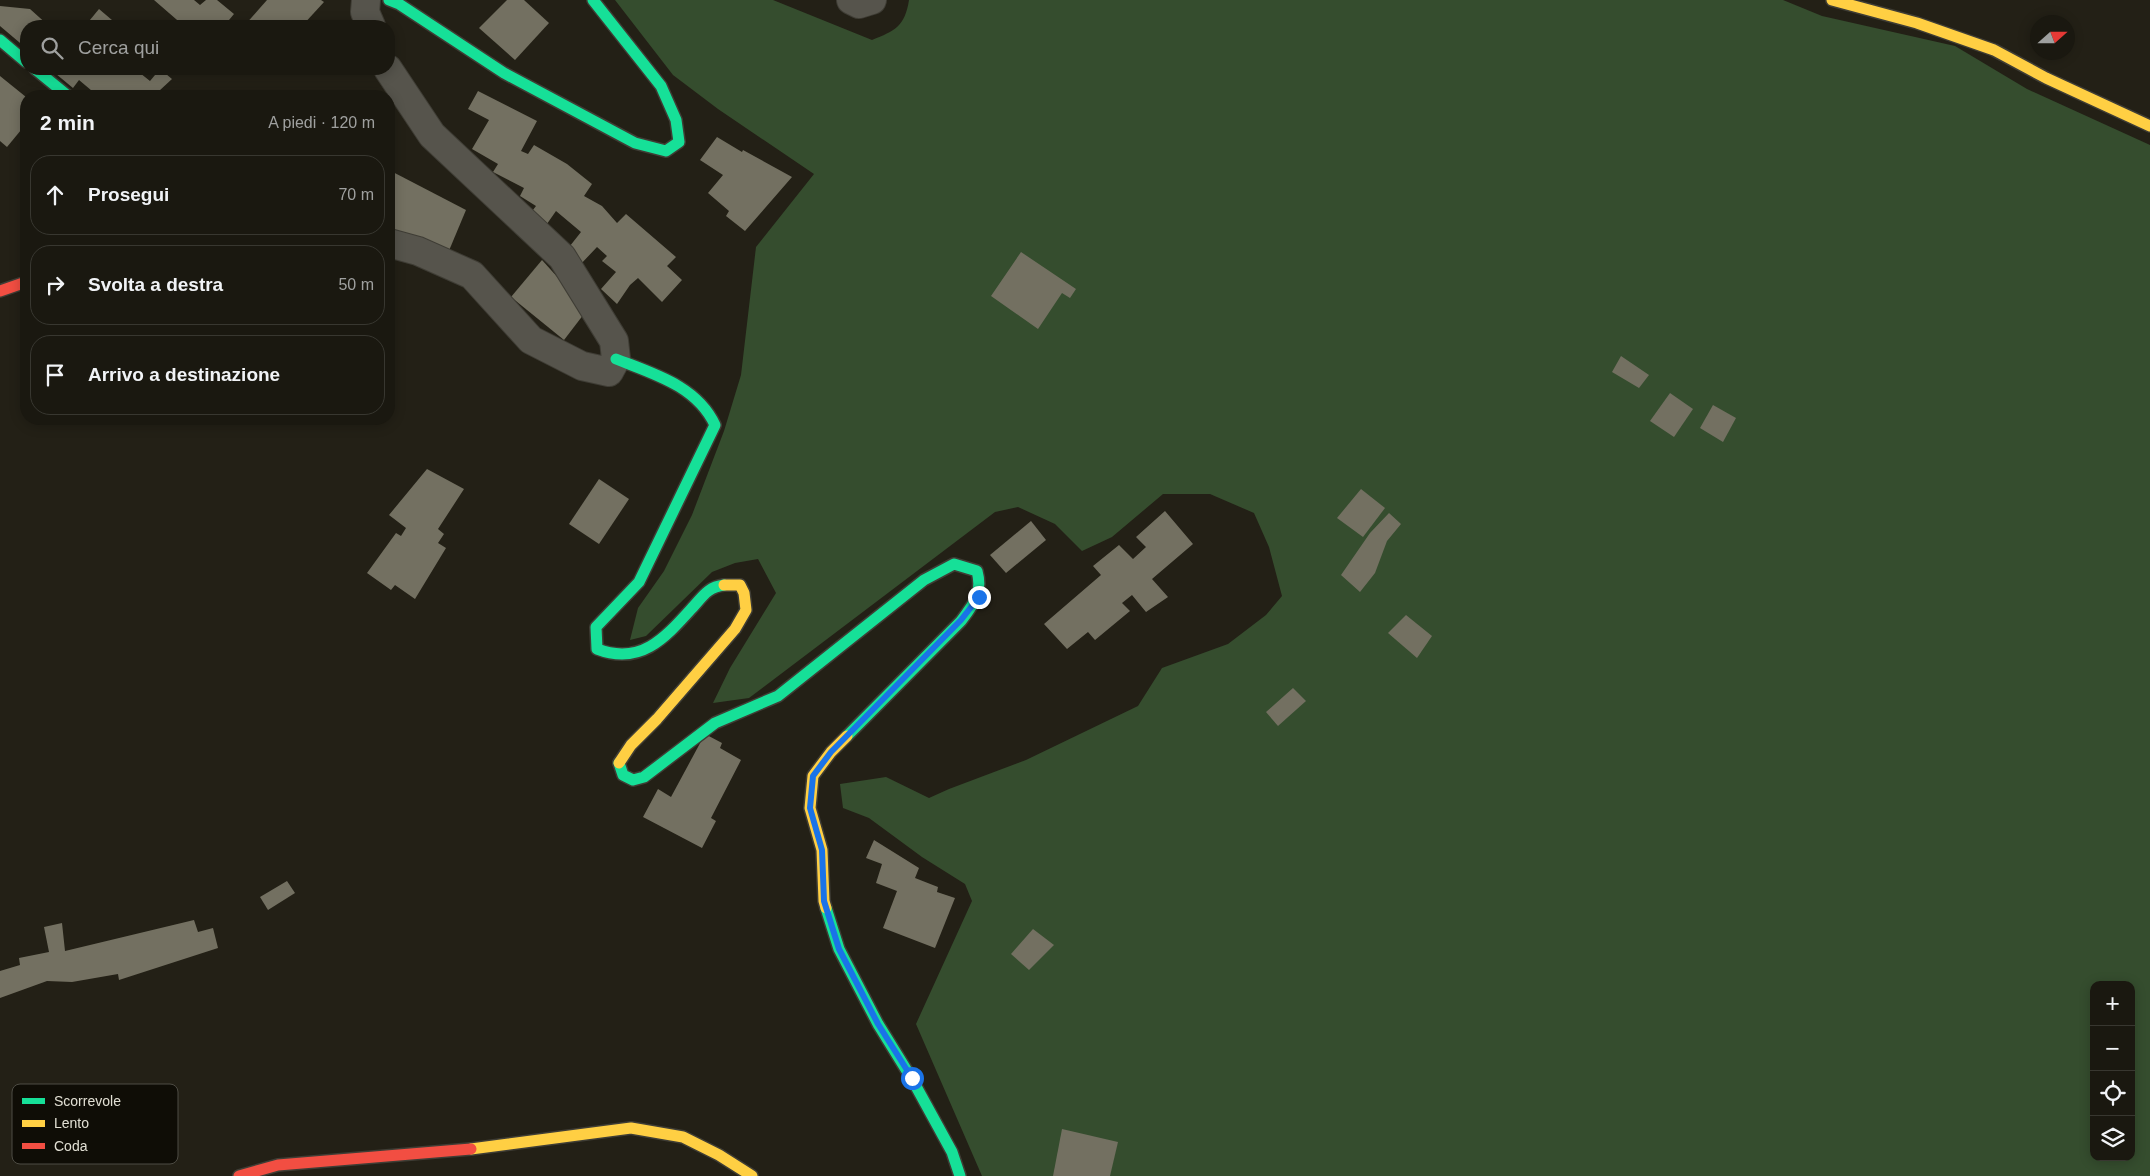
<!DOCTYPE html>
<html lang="it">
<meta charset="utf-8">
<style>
body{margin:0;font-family:Arial,sans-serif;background:#27251e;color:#f1f3f6}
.controls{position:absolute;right:15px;bottom:15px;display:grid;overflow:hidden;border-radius:10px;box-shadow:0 2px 12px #0003}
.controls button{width:45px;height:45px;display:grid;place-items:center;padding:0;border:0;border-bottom:1px solid #383730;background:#1a1810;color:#f1f3f6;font:25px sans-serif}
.compass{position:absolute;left:2030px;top:15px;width:45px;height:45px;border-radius:50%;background:#1a1810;box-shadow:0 2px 12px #0003;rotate:69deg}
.stop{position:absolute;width:15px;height:15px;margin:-11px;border:4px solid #1a73e8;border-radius:50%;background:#fff}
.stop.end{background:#1a73e8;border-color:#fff;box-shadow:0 1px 5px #0008}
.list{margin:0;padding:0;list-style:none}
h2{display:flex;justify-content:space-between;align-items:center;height:65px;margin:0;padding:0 20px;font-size:21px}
h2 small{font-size:16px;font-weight:400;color:#9fa09f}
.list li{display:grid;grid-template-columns:32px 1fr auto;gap:15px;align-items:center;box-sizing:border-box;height:80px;margin:0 10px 10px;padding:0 10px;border:1px solid #383730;border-radius:20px}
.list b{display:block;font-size:19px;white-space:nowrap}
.list em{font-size:16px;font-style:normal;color:#9fa09f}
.icon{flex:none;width:28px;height:28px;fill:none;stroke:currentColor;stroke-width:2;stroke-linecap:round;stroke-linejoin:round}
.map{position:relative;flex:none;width:2150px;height:1176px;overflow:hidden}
.search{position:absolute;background:#1a1810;box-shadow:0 2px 12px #0003;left:20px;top:20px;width:375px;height:55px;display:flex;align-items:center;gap:12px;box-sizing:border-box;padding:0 18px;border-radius:20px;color:#9fa09f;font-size:19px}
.panel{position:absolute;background:#1a1810;box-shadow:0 2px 12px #0003;left:20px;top:90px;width:375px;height:335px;border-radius:20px}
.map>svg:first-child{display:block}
.green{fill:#354d2e;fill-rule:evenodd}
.building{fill:#737061}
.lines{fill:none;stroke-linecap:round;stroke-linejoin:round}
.street-casing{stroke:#3f3d35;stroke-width:30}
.fast-casing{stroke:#3f3d35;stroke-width:14}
.slow-casing{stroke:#3f3d35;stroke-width:14}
.jam-casing{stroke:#3f3d35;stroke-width:14}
.street{stroke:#56544c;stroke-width:28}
.fast{stroke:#16e098;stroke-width:11}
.slow{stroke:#ffcf43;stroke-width:11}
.jam{stroke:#f24e42;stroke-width:11}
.route{stroke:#1a73e8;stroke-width:6}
.key{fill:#0f0d06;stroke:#4e4c44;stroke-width:1}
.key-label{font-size:14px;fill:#e1dfd3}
</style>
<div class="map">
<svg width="2150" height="1176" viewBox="0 0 2150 1176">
<rect width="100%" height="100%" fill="#232016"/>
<path class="green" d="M615,0H773L872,40C895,31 905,26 909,0H1783L1822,16L1955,46L2027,89L2150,145V1176H982L916,1024L972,901L965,884L922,857L869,818L843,808L840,784L886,777L929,798L949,789L1026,760L1138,706L1162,668L1228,644L1266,615L1282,596L1269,547L1254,513L1210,494H1163L1112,537L1082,551L1055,524L1018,507L995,512L749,698L713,703L730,668L776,593L758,559L735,563L712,572L646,636L630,640L638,608L664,571L692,515L724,431L741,375L756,247L814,174L718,109L673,75ZM2094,985H2131V1157H2094Z"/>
<g class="building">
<polygon points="154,0 194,0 200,5 206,0 217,0 234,14 224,26 184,26"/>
<polygon points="267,0 321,0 324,2 302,26 244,26"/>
<polygon points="507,0 524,0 549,23 515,60 479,28"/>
<polygon points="0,6 30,9 49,26 26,26 26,48 0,26"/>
<polygon points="99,9 119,26 85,26"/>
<polygon points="50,69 135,69 150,81 160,69 172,79 159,91 165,96 98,96 79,80 73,88"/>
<polygon points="0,76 26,97 26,124 7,147 0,141"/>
<polygon points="478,91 537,121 521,151 528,154 534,145 567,164 592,184 584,196 602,206 617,223 626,214 676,257 667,266 682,280 662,302 638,278 630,285 617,304 601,289 616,272 602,261 607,256 597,247 579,266 566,251 581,232 556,211 542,231 526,219 536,206 520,196 524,188 493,172 498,164 472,149 489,120 468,109"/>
<polygon points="717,137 742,152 743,150 792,177 745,231 726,216 729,211 708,193 723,175 700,160"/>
<polygon points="389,170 466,210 448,253 389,231"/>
<polygon points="1021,252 1076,289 1070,298 1062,293 1038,329 991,296"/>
<polygon points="542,260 587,310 564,340 511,297"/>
<polygon points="1621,356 1649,375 1639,388 1612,372"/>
<polygon points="1670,393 1693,409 1674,437 1650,421"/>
<polygon points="1713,405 1736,418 1723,442 1700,428"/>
<polygon points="427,469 464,489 438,529 444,534 438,543 446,548 415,599 395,585 391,590 367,573 396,533 401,536 406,528 389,515"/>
<polygon points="599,479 629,499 599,544 569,524"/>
<polygon points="1361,489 1385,508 1363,537 1337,518"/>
<polygon points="1165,511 1193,544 1152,579 1168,597 1146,612 1132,595 1122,603 1130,611 1095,640 1088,632 1067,649 1044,624 1101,575 1093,566 1119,545 1133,559 1146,547 1136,537"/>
<polygon points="1389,513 1401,524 1387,541 1375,573 1360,592 1341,575 1370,533"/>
<polygon points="1031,521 1046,540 1006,573 990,555"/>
<polygon points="1406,615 1432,636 1417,658 1388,633"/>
<polygon points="1293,688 1306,701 1278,726 1266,712"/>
<polygon points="705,734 722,743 720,748 741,760 711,818 716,821 702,848 643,817 658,789 671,797"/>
<polygon points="874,840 919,868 915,878 938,887 937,892 955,898 935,948 883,928 897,891 876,883 882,864 866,858"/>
<polygon points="287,881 295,893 268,910 260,897"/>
<polygon points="194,920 198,932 213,928 218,948 119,980 118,974 72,982 47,981 0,998 0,971 20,965 19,958 49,952 44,927 62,923 65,951"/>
<polygon points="1033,929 1054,945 1029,970 1011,954"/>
<polygon points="1062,1129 1118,1142 1110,1176 1053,1176"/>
</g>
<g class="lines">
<defs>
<g id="street">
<polyline points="366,0 365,12 371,26"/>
<polyline points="851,0 859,4 872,0"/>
<polyline points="388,69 432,135 562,257 614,341 616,359 609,372 582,366 531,340 472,275 418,251 389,243"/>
</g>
<g id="fast">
<polyline points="389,0 399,4 504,73 635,143 666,151 679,142 676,120 661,86 593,0"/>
<polyline points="0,40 26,62"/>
<polyline points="35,69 68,96"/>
<path d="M616,359C654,374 697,386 715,425L639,582L596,627L597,649C641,666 665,638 693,607C703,596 708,587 724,585"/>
<path d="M619,763L623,775L633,780L644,777L715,723L778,696L924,580L954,564L977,571C983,593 974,604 961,621L847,736"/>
<polyline points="826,908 839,949 878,1024 912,1079 952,1152 960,1176"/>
</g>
<g id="slow">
<polyline points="1832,0 1917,23 1994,50 2046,78 2150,126"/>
<polyline points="619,763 631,745 657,719 735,629 746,610 744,593 740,585 724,585"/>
<polyline points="826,908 824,901 822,850 810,808 813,776 831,752 847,736"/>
<polyline points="471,1149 631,1128 683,1137 719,1155 752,1176"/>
</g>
<g id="jam">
<polyline points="0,291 26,282"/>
<polyline points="239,1176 278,1165 471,1149"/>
</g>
</defs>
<use href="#street" class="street-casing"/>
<use href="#fast" class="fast-casing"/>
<use href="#slow" class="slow-casing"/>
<use href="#jam" class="jam-casing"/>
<use href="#street" class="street"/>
<use href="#fast" class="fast"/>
<use href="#slow" class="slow"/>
<use href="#jam" class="jam"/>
</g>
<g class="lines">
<polyline class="route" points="912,1078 878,1024 839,949 824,901 822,850 810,808 813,776 831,752 961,620 979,597"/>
</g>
<rect x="12" y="1084" width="166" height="80" rx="8" class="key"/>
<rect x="22" y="1098" width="23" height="6" fill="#16e098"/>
<rect x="22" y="1120" width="23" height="7" fill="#ffcf43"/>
<rect x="22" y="1143" width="23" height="6" fill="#f24e42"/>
<g class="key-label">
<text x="54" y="1106">Scorrevole</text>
<text x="54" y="1128">Lento</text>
<text x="54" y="1151">Coda</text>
</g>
</svg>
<div class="controls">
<button>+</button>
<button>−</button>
<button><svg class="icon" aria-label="locate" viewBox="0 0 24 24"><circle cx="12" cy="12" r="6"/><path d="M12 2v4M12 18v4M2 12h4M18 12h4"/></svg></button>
<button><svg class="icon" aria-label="layers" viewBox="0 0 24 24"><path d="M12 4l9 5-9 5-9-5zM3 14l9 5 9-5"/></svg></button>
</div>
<svg class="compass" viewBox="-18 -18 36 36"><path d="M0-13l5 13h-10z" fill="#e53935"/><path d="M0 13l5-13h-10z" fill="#9fa09f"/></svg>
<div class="stop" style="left:912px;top:1078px"></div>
<div class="stop end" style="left:979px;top:597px"></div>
<div class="search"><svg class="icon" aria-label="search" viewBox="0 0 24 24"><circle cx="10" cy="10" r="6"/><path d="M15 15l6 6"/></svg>Cerca qui</div>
<section class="panel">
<h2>2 min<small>A piedi · 120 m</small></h2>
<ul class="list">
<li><svg class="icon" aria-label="ahead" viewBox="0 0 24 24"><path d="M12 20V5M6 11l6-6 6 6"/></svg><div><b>Prosegui</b></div><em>70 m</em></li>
<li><svg class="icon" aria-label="right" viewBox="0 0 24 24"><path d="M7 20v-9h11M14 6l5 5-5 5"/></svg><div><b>Svolta a destra</b></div><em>50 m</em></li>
<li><svg class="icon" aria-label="arrive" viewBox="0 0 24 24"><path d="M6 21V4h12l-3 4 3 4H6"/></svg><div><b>Arrivo a destinazione</b></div></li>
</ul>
</section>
</div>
